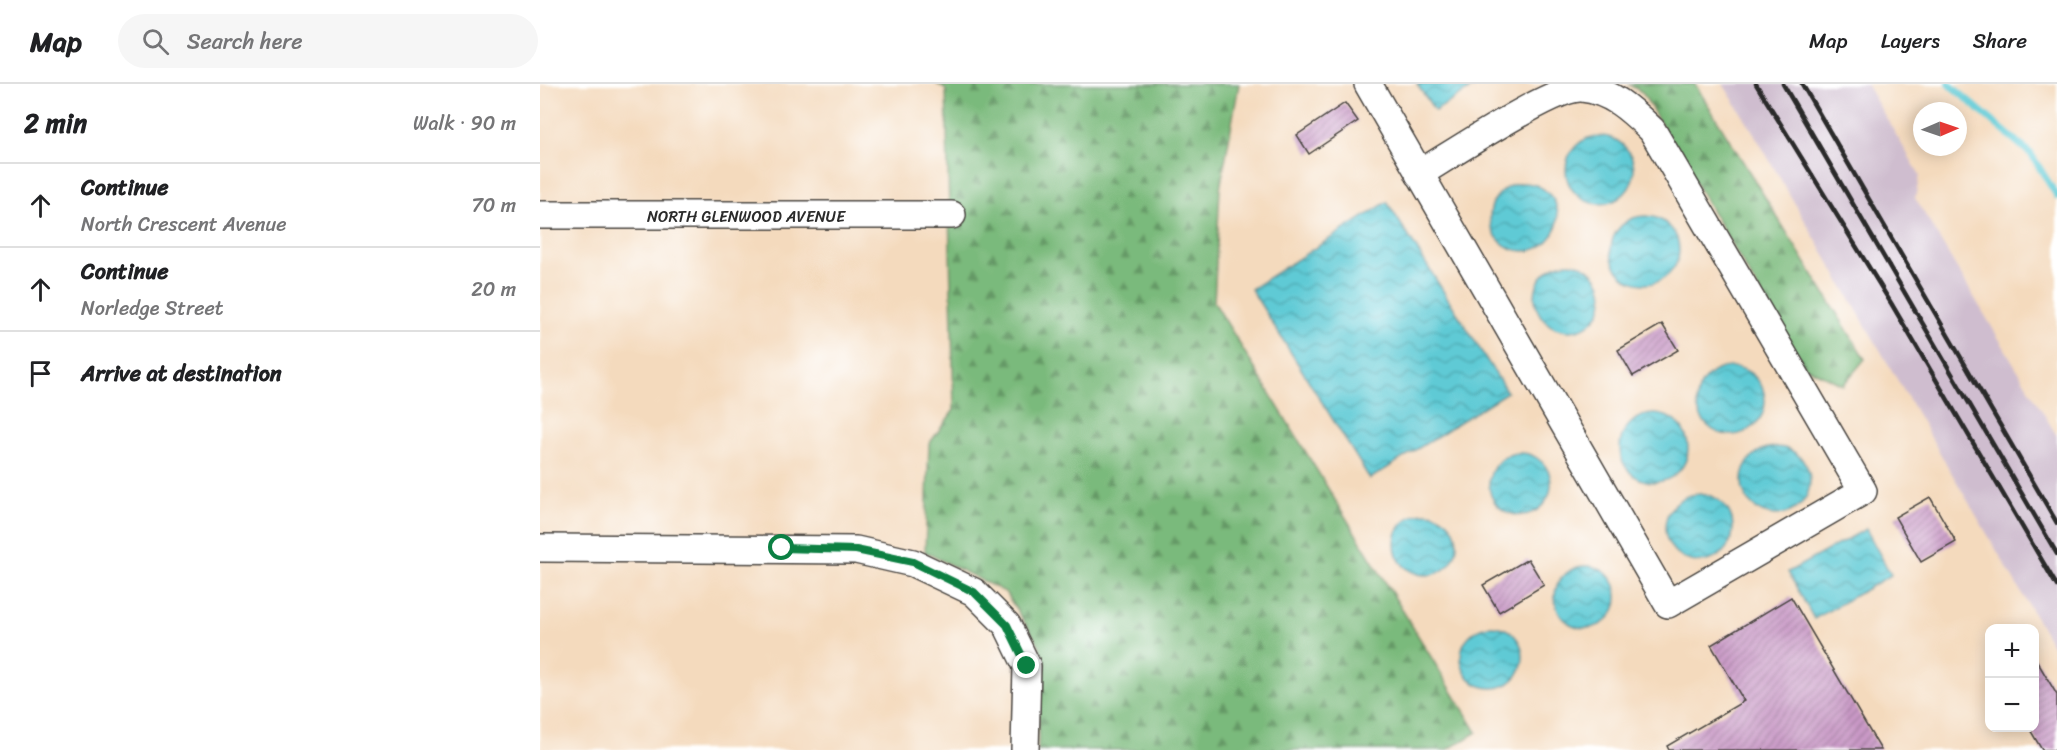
<!DOCTYPE html>
<meta charset="utf-8">
<style>
body{margin:0;font-family:Sriracha,sans-serif;background:#f6f6f6;color:#202124}
.controls{position:absolute;right:18px;bottom:18px;display:grid;overflow:hidden;border-radius:12px;box-shadow:0 3px 15px #0003}
.controls button{width:54px;height:54px;display:grid;place-items:center;padding:0;border:0;border-bottom:2px solid #e0e0e0;background:#fff;color:#202124;font:30px sans-serif}
.compass{position:absolute;left:1373px;top:18px;width:54px;height:54px;border-radius:50%;background:#fff;box-shadow:0 3px 15px #0003;rotate:88deg}
.stop{position:absolute;width:18px;height:18px;margin:-14px;border:4px solid #0b8043;border-radius:50%;background:#fff}
.stop.end{background:#0b8043;border-color:#fff;box-shadow:0 2px 6px #0008}
.list{margin:0;padding:0;list-style:none}
h2{display:flex;justify-content:space-between;align-items:center;height:78px;margin:0;padding:0 24px;font-size:26px}
h2 small{font-size:20px;font-weight:400;color:#757577}
.list li{display:grid;grid-template-columns:39px 1fr auto;gap:18px;align-items:center;box-sizing:border-box;height:84px;padding:0 24px;border-top:2px solid #e0e0e0}
.list b{display:block;font-size:22px;white-space:nowrap}
.list p{margin:0;font-size:20px;white-space:nowrap;color:#757577}
.list em{font-size:20px;font-style:normal;color:#757577}
.icon{flex:none;width:33px;height:33px;fill:none;stroke:currentColor;stroke-width:2;stroke-linecap:round;stroke-linejoin:round}
.map{position:relative;flex:none;width:1517px;height:666px;overflow:hidden}
header{display:flex;align-items:center;gap:36px;box-sizing:border-box;height:84px;padding:0 30px;background:#fff;border-bottom:2px solid #e0e0e0}
header strong{font-size:28px}
nav{display:flex;gap:33px;margin-inline-start:auto;font-size:21px}
.search{width:420px;height:54px;background:#f6f6f6;display:flex;align-items:center;gap:15px;box-sizing:border-box;padding:0 21px;border-radius:33px;color:#757577;font-size:22px}
main{display:flex}
aside{flex:1;background:#fff}
.map>svg:first-child{display:block}
.railway{fill:#cfbdcf}
.forest{fill:url(#forest-firs);stroke:#527253;stroke-width:1.5}
.water{fill:url(#water-waves);stroke:#447a80;stroke-width:1.5}
.lines{fill:none;stroke-linecap:round;stroke-linejoin:round}
.stream{stroke:#5ecad5;stroke-width:7}
.building{fill:url(#building-hatch)}
.minor-casing{stroke:#494541;stroke-width:30}
.minor{stroke:#fff;stroke-width:27}
.rail{stroke:#2b2b2b;stroke-width:4.5}
.route{stroke:#0b8043;stroke-width:8}
.labels{text-anchor:middle;dominant-baseline:central;stroke-width:6;stroke-linejoin:round;paint-order:stroke}
.street-label{font-size:16px;fill:#2b2b2b;stroke:#fff}
</style>
<header>
<strong>Map</strong>
<div class="search"><svg class="icon" aria-label="search" viewBox="0 0 24 24"><circle cx="10" cy="10" r="6"/><path d="M15 15l6 6"/></svg>Search here</div>
<nav><a>Map</a><a>Layers</a><a>Share</a></nav>
</header>
<main>
<aside>
<h2>2 min<small>Walk · 90 m</small></h2>
<ul class="list">
<li><svg class="icon" aria-label="ahead" viewBox="0 0 24 24"><path d="M12 20V5M6 11l6-6 6 6"/></svg><div><b>Continue</b><p>North Crescent Avenue</p></div><em>70 m</em></li>
<li><svg class="icon" aria-label="ahead" viewBox="0 0 24 24"><path d="M12 20V5M6 11l6-6 6 6"/></svg><div><b>Continue</b><p>Norledge Street</p></div><em>20 m</em></li>
<li><svg class="icon" aria-label="arrive" viewBox="0 0 24 24"><path d="M6 21V4h12l-3 4 3 4H6"/></svg><div><b>Arrive at destination</b></div></li>
</ul>
</aside>
<div class="map">
<svg width="1517" height="666" viewBox="0 0 1517 666">
<defs>
<pattern id="forest-firs" width="22" height="20" patternUnits="userSpaceOnUse" patternTransform="scale(1.5)"><rect width="22" height="20" fill="#7aba7b"/><path d="M5 1l3.5 6h-7zM16 11l3.5 6h-7z" fill="#649765"/></pattern>
<pattern id="water-waves" width="16" height="10" patternUnits="userSpaceOnUse" patternTransform="scale(1.5)"><rect width="16" height="10" fill="#5ecad5"/><path d="M0 5q4-4 8 0t8 0" fill="none" stroke="#4ea4ad"/></pattern>
<pattern id="building-hatch" width="6" height="6" patternUnits="userSpaceOnUse" patternTransform="scale(1.5)"><rect width="6" height="6" fill="#c999c6"/><path d="M-1 1l2-2M0 6l6-6M5 7l2-2" fill="none" stroke="#a37da1"/></pattern>
</defs>
<rect width="100%" height="100%" fill="#fff"/>
<filter id="ink" filterUnits="userSpaceOnUse"><feTurbulence type="fractalNoise" baseFrequency=".0167" numOctaves="2"/><feDisplacementMap in="SourceGraphic" scale="12" xChannelSelector="R" yChannelSelector="G"/><feConvolveMatrix kernelMatrix="1 2 1 2 8 2 1 2 1" color-interpolation-filters="sRGB"/></filter>
<filter id="wash" filterUnits="userSpaceOnUse"><feTurbulence type="fractalNoise" baseFrequency=".008" numOctaves="4" result="noise"/><feDisplacementMap in="SourceGraphic" scale="24" xChannelSelector="R" yChannelSelector="G"/><feGaussianBlur stdDeviation="1.35" result="paint"/><feColorMatrix in="noise" values="0 0 0 0 0 0 0 0 0 0 0 0 0 0 0 0 0 1.4 0 .05"/><feComposite in="paint" operator="in"/></filter>
<g filter="url(#wash)">
<rect width="100%" height="100%" fill="#f4dabd"/>
<polygon class="railway" points="1183,0 1326,0 1380,91 1375,114 1517,352 1517,570 1209,41"/>
<g class="forest">
<polygon points="397,0 699,0 680,105 674,218 937,648 907,666 498,666 500,562 465,508 385,468 389,360 414,326 406,6"/>
<polygon points="1088,0 1155,0 1325,275 1303,301 1263,282 1102,8"/>
</g>
<g class="water">
<polygon points="877,0 938,0 895,27"/>
<circle cx="1060" cy="86" r="34"/>
<circle cx="984" cy="133" r="34"/>
<polygon points="847,118 967,308 830,395 711,205"/>
<circle cx="1105" cy="166" r="34"/>
<circle cx="1029" cy="213" r="34"/>
<circle cx="1191" cy="317" r="34"/>
<circle cx="1114" cy="364" r="34"/>
<circle cx="1236" cy="397" r="34"/>
<circle cx="980" cy="400" r="31"/>
<circle cx="1159" cy="444" r="34"/>
<circle cx="886" cy="460" r="31"/>
<polygon points="1326,445 1351,491 1274,535 1248,488"/>
<circle cx="1046" cy="513" r="31"/>
<circle cx="952" cy="573" r="31"/>
</g>
<g class="lines">
<polyline class="stream" points="1409,0 1491,70 1517,112"/>
</g>
<g id="blocks">
<g class="building">
<polygon points="805,19 818,37 769,70 757,51"/>
<polygon points="1122,240 1138,266 1093,292 1078,266"/>
<polygon points="1390,413 1416,458 1381,478 1355,433"/>
<polygon points="988,475 1004,501 959,528 943,501"/>
<polygon points="1251,513 1341,666 1129,666 1127,662 1204,617 1171,561"/>
<polygon points="1494,572 1517,611 1517,666 1502,666 1489,644 1494,644"/>
</g>
</g>
</g>
<g filter="url(#ink)">
<use href="#blocks" fill-opacity="0" stroke="#494541" stroke-width="1.5"/>
<g class="lines">
<defs>
<g id="minor">
<path d="M828,0L1128,520L1323,407L1112,46C1092,27 1072,7 1042,4C1014,2 909,72 879,90"/>
<polyline points="0,131 412,131"/>
<polyline points="0,464 316,466 373,479 434,508 467,541 487,582 485,666"/>
</g>
</defs>
<use href="#minor" class="minor-casing"/>
<use href="#minor" class="minor"/>
<g class="rail">
<polyline points="1216,0 1351,219 1517,502"/>
<polyline points="1243,0 1517,470"/>
<polyline points="1262,0 1517,439"/>
</g>
</g>
</g>
<g class="lines" filter="url(#ink)">
<polyline class="route" points="242,464 316,466 373,478 434,508 467,541 487,582"/>
</g>
<g class="labels">
<g class="street-label">
<text x="206" y="132">NORTH GLENWOOD AVENUE</text>
</g>
</g>
</svg>
<div class="controls">
<button>+</button>
<button>−</button>
</div>
<svg class="compass" viewBox="-18 -18 36 36"><path d="M0-13l5 13h-10z" fill="#e53935"/><path d="M0 13l5-13h-10z" fill="#757577"/></svg>
<div class="stop" style="left:242px;top:464px"></div>
<div class="stop end" style="left:487px;top:582px"></div>
</div>
</main>
